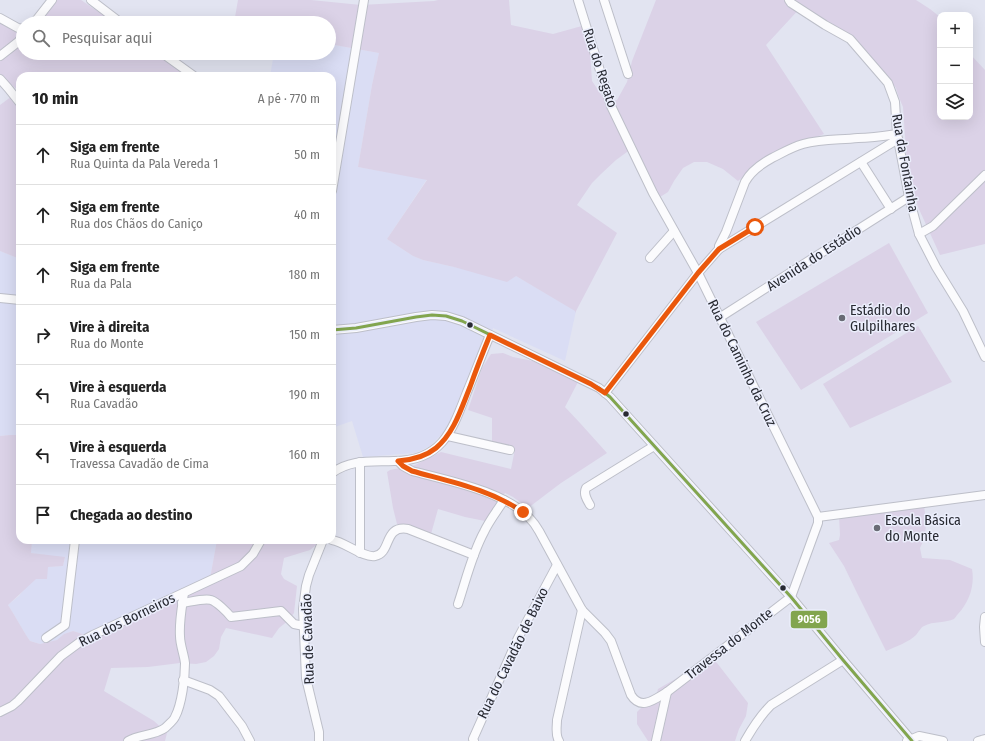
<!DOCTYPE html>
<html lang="pt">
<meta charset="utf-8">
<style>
body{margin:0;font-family:"Fira Sans Condensed",sans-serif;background:#f6f6f6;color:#222}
.controls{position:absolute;right:12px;top:12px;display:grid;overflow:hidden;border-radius:8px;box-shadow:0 4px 16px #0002}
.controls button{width:36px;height:36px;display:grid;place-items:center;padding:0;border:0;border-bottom:1px solid #e0e0e0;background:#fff;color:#222;font:20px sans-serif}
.stop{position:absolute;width:12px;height:12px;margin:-9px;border:3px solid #ea580c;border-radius:50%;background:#fff}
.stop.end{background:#ea580c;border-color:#fff;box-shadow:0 1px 4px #0008}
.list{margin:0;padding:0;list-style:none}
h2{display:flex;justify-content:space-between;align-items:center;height:52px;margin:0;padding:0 16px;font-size:17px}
h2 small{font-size:13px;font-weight:400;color:#767676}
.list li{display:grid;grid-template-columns:26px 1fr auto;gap:12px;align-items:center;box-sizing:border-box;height:60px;padding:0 16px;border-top:1px solid #e0e0e0}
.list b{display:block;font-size:15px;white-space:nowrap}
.list p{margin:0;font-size:13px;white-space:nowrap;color:#767676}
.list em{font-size:13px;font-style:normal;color:#767676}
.icon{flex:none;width:22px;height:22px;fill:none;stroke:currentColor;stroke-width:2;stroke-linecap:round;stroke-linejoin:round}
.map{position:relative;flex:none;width:985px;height:741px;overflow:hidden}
.search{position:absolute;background:#fff;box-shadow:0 4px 16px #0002;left:16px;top:16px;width:320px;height:44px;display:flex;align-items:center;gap:10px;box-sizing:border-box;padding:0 14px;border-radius:22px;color:#767676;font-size:15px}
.panel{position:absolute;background:#fff;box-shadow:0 4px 16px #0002;left:16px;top:72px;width:320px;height:472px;border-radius:12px}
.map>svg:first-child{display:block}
.built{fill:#daddf4}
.green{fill:#dbd2e7}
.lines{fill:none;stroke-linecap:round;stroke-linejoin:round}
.minor-casing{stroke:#bdbfc9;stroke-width:10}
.minor{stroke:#fbfbfd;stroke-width:8}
.bus-1-casing{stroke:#ebeefc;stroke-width:6}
.bus-1{stroke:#82a54e;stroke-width:3}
.route{stroke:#ea580c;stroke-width:5}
.poi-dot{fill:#696b75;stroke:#ebeefc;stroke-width:1.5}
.bus-dot{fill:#282a32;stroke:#ebeefc;stroke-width:1.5}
.labels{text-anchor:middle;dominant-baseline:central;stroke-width:3;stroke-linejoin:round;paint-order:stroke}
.street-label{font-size:14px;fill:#282a32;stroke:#ebeefc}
.poi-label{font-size:14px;fill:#282a32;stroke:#ebeefc;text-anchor:start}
.line-badge{stroke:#ebeefc;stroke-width:1.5}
.badge-label{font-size:11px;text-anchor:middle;font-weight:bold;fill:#fff}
</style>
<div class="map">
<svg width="985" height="741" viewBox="0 0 985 741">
<rect width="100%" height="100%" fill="#e2e4f1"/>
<g class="built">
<polygon points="329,44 379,53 372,85 358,167 427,179 387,239 413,256 423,260 454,267 516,276 576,311 565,361 493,328 489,347 482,344 449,423 445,431 430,446 422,450 415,453 363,457 352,421 332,428 332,76 270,76 274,53 329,53"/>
<polygon points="0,251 20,259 20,435 10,435 0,436"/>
<polygon points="32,540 217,540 209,584 95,638 73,631 64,634 57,640 40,644 30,641 26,635 13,613 8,605 19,596 27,586 48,567 63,566 65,558 30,553"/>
</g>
<g class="green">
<polygon points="57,0 81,0 115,23 39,23"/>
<polygon points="238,0 311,0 361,5 434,1 438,0 509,0 511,25 553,34 589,24 589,39 592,81 606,102 617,100 627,82 632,61 656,0 916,0 930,9 940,17 940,117 970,117 970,54 985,70 985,244 940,255 918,207 907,165 903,107 898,95 896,88 882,70 857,40 802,6 766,45 824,134 796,145 761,161 738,181 723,169 707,162 694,162 683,168 674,181 668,192 660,197 636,151 627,152 616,160 601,174 592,183 577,205 617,233 575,313 575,311 516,276 507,282 454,267 423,260 413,256 387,239 427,180 358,167 372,85 379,53 329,44 329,23 234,23"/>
<polygon points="0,20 23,33 23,53 160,53 190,76 20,76 20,259 0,251 0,105 19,91 0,76"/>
<polygon points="889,243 928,313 801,390 756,322"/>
<polygon points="918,326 952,382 850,428 823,384"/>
<polygon points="503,353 513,357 533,361 555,369 578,382 565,407 580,423 607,453 561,483 528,508 513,497 505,493 485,521 465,517 438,509 431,534 397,524 393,508 387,472 390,470 415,465 441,452 511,469 515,449 492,443 492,418 468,410 482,368 491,354"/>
<polygon points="10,435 20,435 20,540 32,540 31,553 65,557 63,566 48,567 47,579 36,579 8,605 13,613 26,635 30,641 40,644 57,640 64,634 73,631 95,638 209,584 217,540 321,540 321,541 310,550 284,558 281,574 284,579 297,586 294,613 289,620 279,628 272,638 226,628 221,637 219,649 214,656 206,662 196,664 180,663 148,667 111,668 104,691 154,721 167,733 165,741 0,741 0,436"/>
<path d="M924,505L926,522L925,537L920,548L922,558L950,560L972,569C975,586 969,602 958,614C956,616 955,618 954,619C946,623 933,621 924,626C920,628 919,632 916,635C909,642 895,647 886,651L858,595L844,566L829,543L839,540L840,535L839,516Z"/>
<polygon points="710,659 717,663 748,703 746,716 739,729 735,741 648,741 637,724 637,712 644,705 655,700 658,689"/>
</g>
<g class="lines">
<defs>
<g id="minor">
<polyline points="91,0 121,23"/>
<polyline points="604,0 628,74"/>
<polyline points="789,0 791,3 825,25 850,39 888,83 895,102 897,134 909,197 919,234 936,267 963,311 985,357"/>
<polyline points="0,18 18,28 23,29"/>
<polyline points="34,23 52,0"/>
<polyline points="162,53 194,76"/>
<polyline points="0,56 18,42 23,36"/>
<polyline points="0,79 8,88 20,103"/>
<polyline points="861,162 891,209"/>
<polyline points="332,191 364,0"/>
<polyline points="919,234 933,226 985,175"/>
<polyline points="719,249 898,139"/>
<polyline points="650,258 674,231"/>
<polyline points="0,298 20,300"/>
<polyline points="719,318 909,197"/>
<polyline points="332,330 356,328 416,317 432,315 446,316 462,321 599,388 610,397 791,597 843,660 912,741"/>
<path d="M605,393L698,273L719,249V246L726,232L745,182C751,171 761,164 772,158C782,153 792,147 803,144C821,139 839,140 858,138C871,138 884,136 897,134"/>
<polyline points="448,436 510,450"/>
<path d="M398,461L403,466L412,471C446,480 509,492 532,521C535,524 537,528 539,531L582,610L605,633L611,641L631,695C641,711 655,699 667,692L791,597L818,523V517L698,273L653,193L611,106L578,0"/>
<polyline points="360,462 360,553"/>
<path d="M332,473C351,459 371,462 394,461C442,461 452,431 467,392C475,373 482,354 490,335"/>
<path d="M590,505C587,500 583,494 586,488L654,446"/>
<polyline points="818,517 985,495"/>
<path d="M332,540C345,542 363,558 375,556C392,553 383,525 408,529L474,555"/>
<path d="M182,603C190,602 204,598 211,600C217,602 227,612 231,617L281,611L294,624L304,626"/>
<path d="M458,604C466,580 472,554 484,532C489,521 497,511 504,500"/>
<polyline points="985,617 984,627 985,642"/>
<polyline points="46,638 65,625 75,540"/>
<polyline points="183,680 210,690 219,696 242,726 250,741"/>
<polyline points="0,712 12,706 18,701 61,656 80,642 93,635 241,566 253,554 261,540"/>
<path d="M128,741C139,734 154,736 165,728C168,725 174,720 175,717C182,704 185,677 185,663C184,654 180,645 180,636C179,621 182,607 184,593"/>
<polyline points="319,741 319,732 306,678 303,609 306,586 309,575 323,540"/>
<polyline points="474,741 473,739 518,638 557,565"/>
<path d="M559,741C555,735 557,727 557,720L582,610"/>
<polyline points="656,741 667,692"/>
<path d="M745,741C753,727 760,716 771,705L843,660"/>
<polyline points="907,741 919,736 943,741"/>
<polyline points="978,741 985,739"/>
</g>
</defs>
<use href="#minor" class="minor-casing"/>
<use href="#minor" class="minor"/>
<defs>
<polyline id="bus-1" points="332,330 356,328 416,317 432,315 446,316 462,321 599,388 610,397 791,597 843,660 912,741"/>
</defs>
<use href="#bus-1" class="bus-1-casing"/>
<use href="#bus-1" class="bus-1"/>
</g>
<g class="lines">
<path class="route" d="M523,512C489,489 451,482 412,471L403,466L398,461C412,460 425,457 436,448C454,433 461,409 470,387C476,370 483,352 490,335L591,384L605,393L698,273L719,249L755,227"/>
</g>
<g class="poi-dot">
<circle cx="842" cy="318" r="4"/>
<circle cx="877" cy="528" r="4"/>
</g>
<g class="bus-dot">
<circle cx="470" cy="325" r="3.5"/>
<circle cx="626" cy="414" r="3.5"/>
<circle cx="783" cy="588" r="3.5"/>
</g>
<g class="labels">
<g class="street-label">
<text transform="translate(600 68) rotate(72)">Rua do Regato</text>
<text transform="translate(905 163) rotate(80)">Rua da Fontaínha</text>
<text transform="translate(814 258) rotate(-33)">Avenida do Estádio</text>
<text transform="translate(742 363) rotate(64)">Rua do Caminho da Cruz</text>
<text transform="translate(127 620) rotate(-26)">Rua dos Borneiros</text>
<text transform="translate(308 639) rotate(-92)">Rua de Cavadão</text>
<text transform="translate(729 644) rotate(-38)">Travessa do Monte</text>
<text transform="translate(513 653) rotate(-64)">Rua do Cavadão de Baixo</text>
</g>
<g class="poi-label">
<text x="850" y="310">Estádio do<tspan x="850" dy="16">Gulpilhares</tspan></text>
<text x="885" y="520">Escola Básica<tspan x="885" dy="16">do Monte</tspan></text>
</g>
</g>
<rect class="line-badge" x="790" y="610" width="38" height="19" rx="4" fill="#82a54e"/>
<g class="badge-label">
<text x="809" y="623">9056</text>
</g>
</svg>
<div class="controls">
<button>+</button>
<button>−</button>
<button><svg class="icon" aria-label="layers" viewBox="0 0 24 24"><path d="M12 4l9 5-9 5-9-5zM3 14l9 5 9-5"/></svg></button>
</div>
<div class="stop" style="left:755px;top:227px"></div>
<div class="stop end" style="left:523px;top:512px"></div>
<div class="search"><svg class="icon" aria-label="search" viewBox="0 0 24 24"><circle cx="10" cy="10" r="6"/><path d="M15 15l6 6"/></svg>Pesquisar aqui</div>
<section class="panel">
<h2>10 min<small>A pé · 770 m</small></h2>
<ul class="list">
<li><svg class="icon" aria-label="ahead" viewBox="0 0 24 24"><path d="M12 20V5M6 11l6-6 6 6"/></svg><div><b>Siga em frente</b><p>Rua Quinta da Pala Vereda 1</p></div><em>50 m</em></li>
<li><svg class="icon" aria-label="ahead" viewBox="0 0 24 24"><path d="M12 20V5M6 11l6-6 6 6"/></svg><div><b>Siga em frente</b><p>Rua dos Chãos do Caniço</p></div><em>40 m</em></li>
<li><svg class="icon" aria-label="ahead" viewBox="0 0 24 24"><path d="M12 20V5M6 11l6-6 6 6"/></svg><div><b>Siga em frente</b><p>Rua da Pala</p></div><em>180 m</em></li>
<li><svg class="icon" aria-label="right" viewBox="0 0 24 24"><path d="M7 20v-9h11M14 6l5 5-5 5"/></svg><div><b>Vire à direita</b><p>Rua do Monte</p></div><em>150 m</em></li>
<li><svg class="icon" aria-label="left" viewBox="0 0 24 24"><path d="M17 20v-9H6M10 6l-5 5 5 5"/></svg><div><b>Vire à esquerda</b><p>Rua Cavadão</p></div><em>190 m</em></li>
<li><svg class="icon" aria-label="left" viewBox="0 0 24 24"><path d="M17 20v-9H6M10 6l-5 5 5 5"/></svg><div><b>Vire à esquerda</b><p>Travessa Cavadão de Cima</p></div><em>160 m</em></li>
<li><svg class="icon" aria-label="arrive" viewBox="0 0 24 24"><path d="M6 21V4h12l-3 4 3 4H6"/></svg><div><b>Chegada ao destino</b></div></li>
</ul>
</section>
</div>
